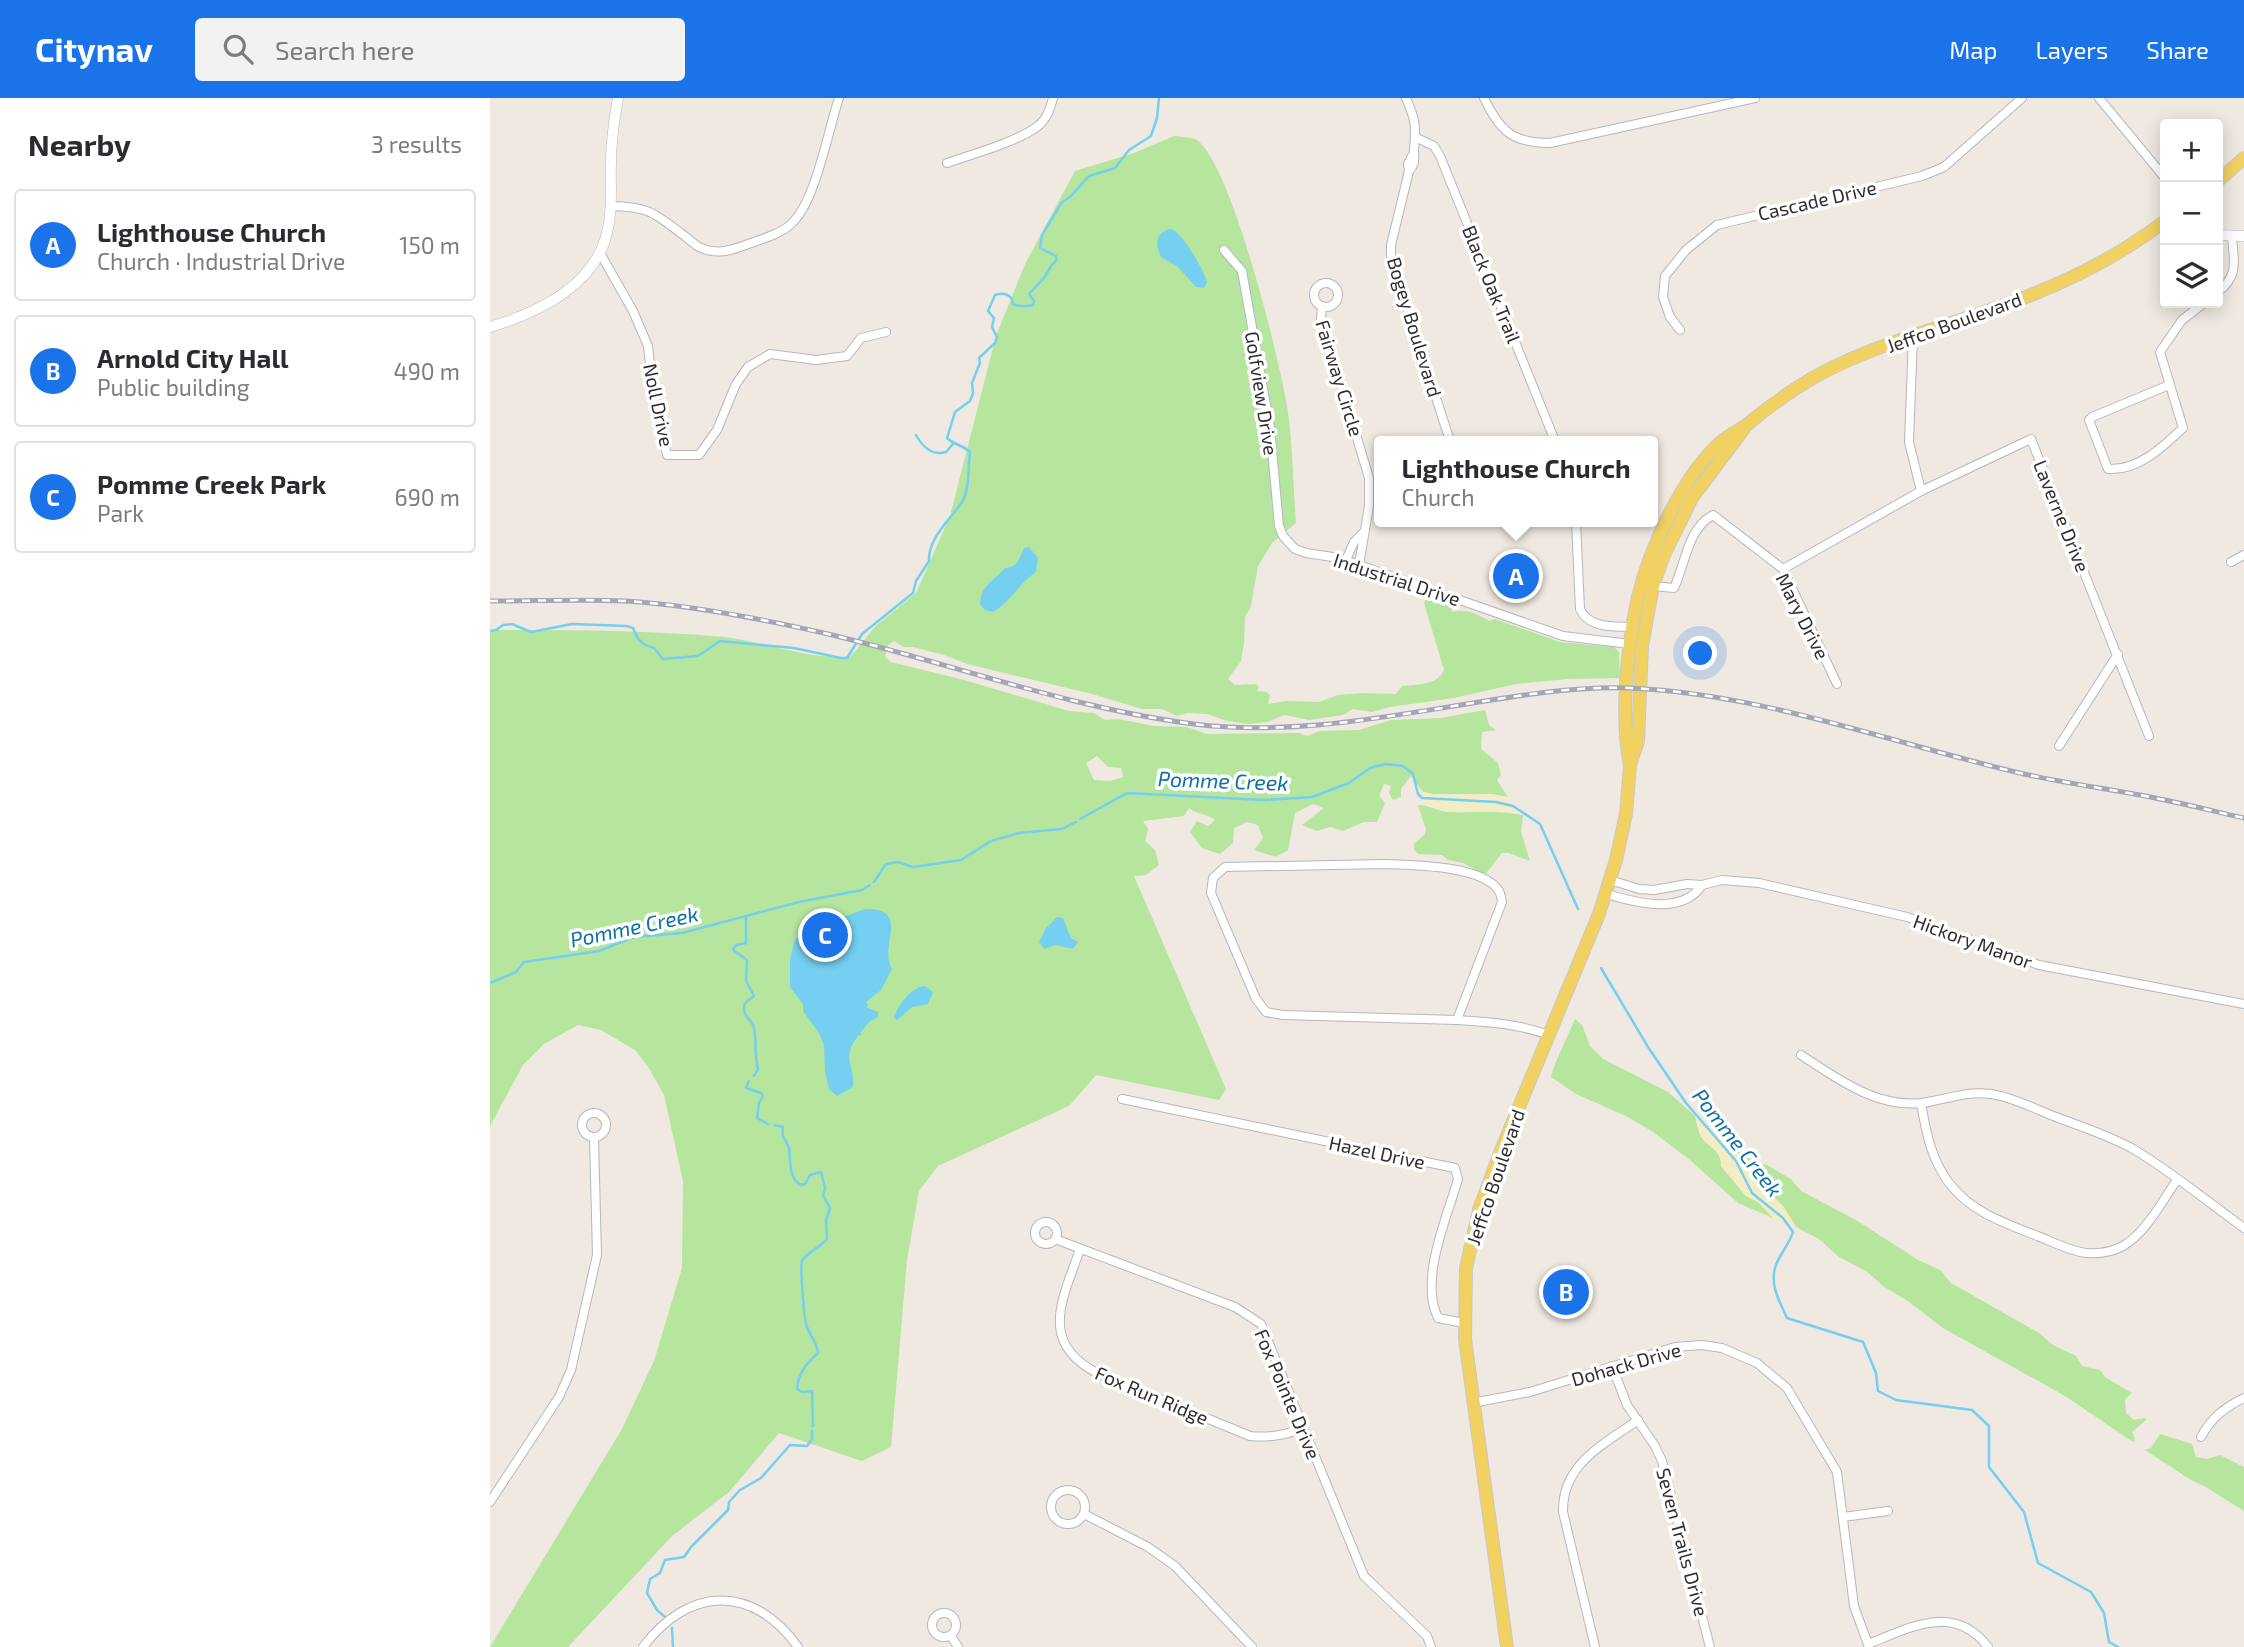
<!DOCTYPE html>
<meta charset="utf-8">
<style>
body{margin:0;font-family:"Exo 2",sans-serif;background:#f2f2f3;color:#2b2b33}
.controls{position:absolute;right:21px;top:21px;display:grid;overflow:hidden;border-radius:7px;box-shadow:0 4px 18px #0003}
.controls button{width:63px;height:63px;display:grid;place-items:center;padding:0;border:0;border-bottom:2px solid #e1e1e2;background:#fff;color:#2b2b33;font:35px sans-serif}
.you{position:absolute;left:1211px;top:556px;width:24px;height:24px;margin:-18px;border:5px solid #fff;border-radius:50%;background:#1a73e8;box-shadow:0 0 0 10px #1a73e833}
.badge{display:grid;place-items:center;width:46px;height:46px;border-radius:50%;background:#1a73e8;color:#fff;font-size:23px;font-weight:700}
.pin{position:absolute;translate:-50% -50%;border:4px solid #fff;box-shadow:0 2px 7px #0006}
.popup{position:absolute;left:884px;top:338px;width:284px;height:91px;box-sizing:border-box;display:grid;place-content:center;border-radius:7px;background:#fff;filter:drop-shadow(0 2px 5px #0005);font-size:23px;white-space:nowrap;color:#7c7c81}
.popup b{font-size:26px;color:#2b2b33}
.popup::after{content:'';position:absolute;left:50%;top:100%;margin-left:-14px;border:14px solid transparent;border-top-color:#fff}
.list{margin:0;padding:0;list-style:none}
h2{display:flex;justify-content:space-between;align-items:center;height:91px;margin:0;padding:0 28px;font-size:30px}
h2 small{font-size:23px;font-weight:400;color:#7c7c81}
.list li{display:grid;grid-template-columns:46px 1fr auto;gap:21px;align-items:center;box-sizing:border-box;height:112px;margin:0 14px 14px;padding:0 14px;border:2px solid #e1e1e2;border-radius:7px}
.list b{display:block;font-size:26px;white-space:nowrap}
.list p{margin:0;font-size:23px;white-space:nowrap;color:#7c7c81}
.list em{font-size:23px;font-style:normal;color:#7c7c81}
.icon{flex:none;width:38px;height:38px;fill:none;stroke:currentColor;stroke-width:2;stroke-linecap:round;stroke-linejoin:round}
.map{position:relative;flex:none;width:1754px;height:1549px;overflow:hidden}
header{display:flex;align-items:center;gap:42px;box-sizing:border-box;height:98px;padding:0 35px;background:#1a73e8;color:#fff}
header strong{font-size:33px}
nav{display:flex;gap:38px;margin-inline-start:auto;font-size:24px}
.search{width:490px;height:63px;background:#f2f2f3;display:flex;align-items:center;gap:18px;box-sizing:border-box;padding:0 24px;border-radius:7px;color:#7c7c81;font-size:26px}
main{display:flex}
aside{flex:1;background:#fff}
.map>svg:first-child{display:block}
.green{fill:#b6e59e;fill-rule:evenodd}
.sand{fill:#f3ecc5}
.water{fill:#75cff0}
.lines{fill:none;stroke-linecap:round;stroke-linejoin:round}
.stream{stroke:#75cff0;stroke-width:2.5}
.minor-casing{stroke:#b4b7c1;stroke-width:10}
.tertiary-casing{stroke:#b4b7c1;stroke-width:11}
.primary-casing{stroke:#c9c9c9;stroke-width:14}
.minor{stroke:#fff;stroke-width:8}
.tertiary{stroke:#fff;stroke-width:10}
.primary{stroke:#f2d163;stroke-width:12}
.rail-casing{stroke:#a3a6b8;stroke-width:5}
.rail{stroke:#fff;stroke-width:2.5;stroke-dasharray:8;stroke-linecap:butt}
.labels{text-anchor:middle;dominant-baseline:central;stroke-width:7;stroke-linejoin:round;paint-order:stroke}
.street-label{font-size:19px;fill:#2e2e2e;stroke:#fff}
.water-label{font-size:21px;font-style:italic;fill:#0d6fa3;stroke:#fff}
</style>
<header>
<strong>Citynav</strong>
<div class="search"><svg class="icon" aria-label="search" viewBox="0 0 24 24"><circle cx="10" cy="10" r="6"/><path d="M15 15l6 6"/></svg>Search here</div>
<nav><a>Map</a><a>Layers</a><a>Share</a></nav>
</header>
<main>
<aside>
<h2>Nearby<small>3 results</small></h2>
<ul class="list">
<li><span class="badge">A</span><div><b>Lighthouse Church</b><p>Church · Industrial Drive</p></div><em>150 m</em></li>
<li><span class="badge">B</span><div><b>Arnold City Hall</b><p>Public building</p></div><em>490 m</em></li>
<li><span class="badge">C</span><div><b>Pomme Creek Park</b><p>Park</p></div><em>690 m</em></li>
</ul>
</aside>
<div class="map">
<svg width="1754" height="1549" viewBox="0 0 1754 1549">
<rect width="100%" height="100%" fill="#efe9e1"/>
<g class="green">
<path d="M684,38C690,39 699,39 705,41C740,59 790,264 797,308C803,346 803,387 806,425L782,445L768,468L761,508L755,519L754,545L751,563L738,581L745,587L766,586L769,589L767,593L776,594L780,597L778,606L796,603L829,604L848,597L872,595L906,596L912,588C927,586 947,588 954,572L934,505L938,498L962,506V514C974,510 989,516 999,523L1005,521L1070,544L1124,549L1129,554L1130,580L1077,581L1026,586L964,600L900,609L882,614L863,611L853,617L819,622L795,617L777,624L758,626L737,623L717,616L697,615L687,618L672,611H652L602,596L477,566L454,557L423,549H414L404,543L398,547L395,559L401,564L474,582L579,613L604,615L615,622L628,621L664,628L697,629L716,636L809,635L817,638L830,633L869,632L901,622L951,620L995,612L999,627L1006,632L992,634L991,651L1008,665L1011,677L1007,682L1018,699L1001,696H934L921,678L911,691V699L903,702L899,695L901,688L894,686L889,698L895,705L887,724H874L853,733L840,729L827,733L812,727L834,710L823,706L805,715L798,752L786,759L764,752L773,740L768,727L757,724L744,730L743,745L730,756L712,750L700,734L707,723L718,728L725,722C716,715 707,717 699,710L694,718L653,723L658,731L655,743L665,752L669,767L656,777L644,778L736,991L729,1002L606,977L579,1008L448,1068L429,1093L417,1162L401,1349L372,1363L289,1335L239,1394L182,1438L78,1549H0L132,1331L164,1263L192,1170L193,1083L174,997L159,970L145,952L111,932L88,927L54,946L33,967L0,1028V532C78,532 157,532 234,539C277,544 317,561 360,559L386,528L426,495L460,418L506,238L535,166L585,73L644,55ZM607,658L618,669L631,670L633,679L620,683L604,682L596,665Z"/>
<path d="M928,707C939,707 949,714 960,714C985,715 1008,712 1033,717L1031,734L1040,763L1019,755H1012L995,777L973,765L958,762L952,757L928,756L924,752V746L935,736L936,732Z"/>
<polygon points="1085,921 1092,927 1100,948 1113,961 1178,994 1205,1018 1209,1034 1213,1042 1226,1051 1231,1060 1231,1068 1256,1098 1268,1104 1283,1120 1248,1105 1200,1062 1163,1034 1138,1019 1086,996 1061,979 1065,966"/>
<polygon points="1241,1046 1263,1064 1277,1067 1301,1081 1311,1093 1366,1122 1428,1162 1450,1172 1461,1185 1549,1235 1563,1247 1586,1258 1592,1268 1610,1272 1615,1279 1642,1295 1635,1301 1636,1315 1644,1322 1655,1320 1656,1322 1642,1334 1645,1341 1643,1344 1575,1298 1453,1230 1419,1204 1393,1188 1376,1173 1349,1159 1329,1141 1306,1129 1293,1108 1275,1090"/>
<polygon points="1670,1336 1702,1346 1706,1359 1717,1361 1730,1357 1754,1369 1754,1413 1716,1389 1701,1382 1655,1352 1661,1350"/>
</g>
<g class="sand">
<polygon points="930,693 947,697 1001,696 1018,699 1020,708 1033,717 1015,714 957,714 936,707"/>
<path d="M1205,1018L1241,1046L1275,1090L1293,1108L1306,1129L1283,1120L1268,1104L1256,1098L1231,1068C1231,1052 1221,1051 1212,1040C1208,1034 1207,1025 1205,1018Z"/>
</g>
<g class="water">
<path d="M681,131C692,134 714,172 717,184L714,190L706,189L687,168L671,159C665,147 665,134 681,131Z"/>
<path d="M539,449L548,460L546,474C529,485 521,504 503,514L495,512L490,506C491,487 504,483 515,470C527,470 530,460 534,450Z"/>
<path d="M375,811C422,810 388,848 402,871L391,892L376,904L378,907L376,909L388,914V919L379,924L371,934V937H369C350,960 365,965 363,989L347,998L339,991L335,973L334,947L329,935L313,913V906L300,889V862L304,844L311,834L339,821L356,818Z"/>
<polygon points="567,819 573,820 581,840 588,844 583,851 566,847 554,851 549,844 556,830"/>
<path d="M435,888L443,894L438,906L422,909L407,922L404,919C409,906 420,890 435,888Z"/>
</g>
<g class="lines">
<g class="stream">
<path d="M426,337C432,348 442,358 456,354L463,346"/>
<path d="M0,533L6,532L13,527L22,526L41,534L82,526L136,528L143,530C147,541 151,547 164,550L173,561L208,558L230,543L304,550L351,560H357L372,536L423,495L426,483L439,463C438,440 460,422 472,404C480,391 478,369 480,354C473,347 464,347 457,340L465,314L480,303L483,295L482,285L490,265L489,260L505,245L507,239L502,229L504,220L498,213L505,197C513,194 522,196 523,206C530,209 536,209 543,207L544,203L539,196L554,180L561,168L566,163V158L550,150L552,137L572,104L580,99L599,78L625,70L639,52L661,38L667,20L669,0"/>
<polyline points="590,721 637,695 774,702 822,699 859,685 880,670 895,666 913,668 923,676 928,696 932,700 1006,704 1023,708 1050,726 1088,811"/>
<polyline points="384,784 396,766 408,764 423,769 471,762 501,743 529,735 572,731 586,724"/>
<path d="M256,819V845L246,847L243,852L257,862L256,883L264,898C260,902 254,903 254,910C253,919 263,922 264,930C267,944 264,956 268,971L264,978"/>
<path d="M1111,870L1158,949L1196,1005L1246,1063L1262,1095L1293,1120L1303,1134C1299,1147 1288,1158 1285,1170C1280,1188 1290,1204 1297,1220L1373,1244L1386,1275L1388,1293L1406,1302L1482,1312L1499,1328V1369L1534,1414L1548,1465L1601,1494L1614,1515L1619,1544L1628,1549"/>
<polyline points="0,885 26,874 34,864 109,853 144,839 192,835 309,804 372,792 380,787"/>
<polyline points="259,983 256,990 271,995 273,998 269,1005 267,1020 278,1026"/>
<path d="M285,1027L293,1029C291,1042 297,1041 299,1051C301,1063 298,1080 311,1087L315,1086L320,1077L331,1074L335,1090L333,1097L340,1110L336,1122L337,1141C330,1150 318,1153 312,1163C310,1166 314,1223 317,1229C320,1238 327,1244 328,1255C317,1265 308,1275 307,1291L312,1294L322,1293L323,1328"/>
<polyline points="175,1519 167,1512 157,1495 160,1481 170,1475 175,1462 194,1459 201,1449 238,1412 239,1404 250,1392 271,1380 300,1347 317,1348 322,1341 322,1333"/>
<polyline points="182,1530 183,1549"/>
</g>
<defs>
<g id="minor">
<path d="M916,0C926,23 926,27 924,52C924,61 926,65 919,73"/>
<path d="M994,0C1010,33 1022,45 1060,45L1265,0"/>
<polyline points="1609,0 1675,80"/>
<polyline points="927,40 944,48 950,58 1065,343"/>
<polyline points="924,54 918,66 919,73 901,147 901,160 960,343"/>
<path d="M457,65C483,56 527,44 548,28C557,21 560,11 563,0"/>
<path d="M121,108C159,109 163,114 192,136C198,140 203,146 209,149C227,158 243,152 261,145C275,140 293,135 303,124C326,101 338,33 349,0"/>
<polyline points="734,152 752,173 780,330 789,428 793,438 805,451 816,455 849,460 1073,538 1140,546"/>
<polyline points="110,155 143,213 158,248 162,287 177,357 209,357 227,332 246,286 258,269 280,256 326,262 357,258 371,240 396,234"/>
<circle cx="836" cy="197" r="12"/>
<path d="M1728,194C1749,177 1744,164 1742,139"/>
<polyline points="832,208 831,220 879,380 879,408 869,467"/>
<polyline points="1190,232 1180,219 1173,199 1175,178 1196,152 1227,127 1432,78 1454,69 1532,0"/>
<polyline points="1423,239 1419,344 1431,393"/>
<path d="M1679,287L1602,319L1599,322L1618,371C1648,373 1673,349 1693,330L1670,254L1692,222L1714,205"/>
<path d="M1086,424L1090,511C1099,531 1124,528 1142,529"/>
<polyline points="856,462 864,444 873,435"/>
<polyline points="1741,464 1754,457"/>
<polyline points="1293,471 1431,393 1541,341 1659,638"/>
<path d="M1163,488L1184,490C1196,465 1197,431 1223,417L1293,471L1347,586"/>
<polyline points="1569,648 1628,556"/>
<path d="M894,766C921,767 993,767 1009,793C1011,796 1011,800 1012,804L967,922L793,917L776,914L766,901L721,795L723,780L735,769Z"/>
<polyline points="1120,782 1149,791 1164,792 1197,786 1212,787 1232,782 1269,785 1417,819 1549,867 1754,906"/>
<path d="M1116,796C1144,804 1192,818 1212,787"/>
<path d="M967,922C999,924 1029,926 1059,937"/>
<path d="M1311,957C1348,981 1386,1010 1432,1005C1460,1001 1483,990 1511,998C1530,1003 1548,1012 1566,1019C1592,1029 1621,1038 1645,1052C1683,1075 1718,1104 1754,1130"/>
<path d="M632,1001L965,1070L968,1081C957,1120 929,1181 948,1220L974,1225"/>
<path d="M1431,1005C1436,1034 1441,1061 1459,1085C1482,1115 1517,1126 1550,1139C1565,1145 1580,1153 1596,1155C1609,1156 1622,1154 1633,1148C1656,1135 1672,1103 1687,1082"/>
<circle cx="104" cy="1027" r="12"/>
<circle cx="556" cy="1135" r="11"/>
<polyline points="565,1141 745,1209 771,1226 874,1478 937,1538 941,1549"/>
<path d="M590,1151C573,1201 547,1245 609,1276L760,1338C780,1340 795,1337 813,1330"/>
<polyline points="1122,1268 1137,1307 1165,1348 1172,1363 1220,1549"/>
<polyline points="982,1305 1040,1294 1185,1249 1212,1247 1232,1250 1267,1265 1297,1290 1347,1374 1364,1508 1379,1549"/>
<path d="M1711,1339C1721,1320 1735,1309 1754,1300"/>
<circle cx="578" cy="1409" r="17"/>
<polyline points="0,1404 69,1299 81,1272 107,1157 104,1040"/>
<polyline points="594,1416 658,1449 685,1468 762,1549"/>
<polyline points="1353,1419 1398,1413"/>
<circle cx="454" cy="1527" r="12"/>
<polyline points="461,1538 468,1549"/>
<path d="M1378,1546C1420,1530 1463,1504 1498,1549"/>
<path d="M153,1549C199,1488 263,1486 308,1549"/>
<path d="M1105,1549L1073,1414C1072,1366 1113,1347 1148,1322"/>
</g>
<g id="tertiary">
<polyline points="1728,137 1754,138"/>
<path d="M0,229C50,214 108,186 118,130C123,108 120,86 121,65C121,43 124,22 128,0"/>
</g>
<g id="primary">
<polyline points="1728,83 1754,60"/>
<path d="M1140,667C1130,618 1137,548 1148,499C1160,449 1193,377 1232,343C1240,336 1251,332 1259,325C1281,307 1303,291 1328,277C1393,242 1468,226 1536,199C1585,180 1633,155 1675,123"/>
<polyline points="1017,1549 975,1241 976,1170 989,1112 1012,1050 1109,816 1126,762 1136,716 1140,667 1148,643 1152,548 1163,488 1174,457 1202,400 1256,328"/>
</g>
</defs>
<use href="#minor" class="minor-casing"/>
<use href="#tertiary" class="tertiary-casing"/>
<use href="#primary" class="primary-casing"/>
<use href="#minor" class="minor"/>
<use href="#tertiary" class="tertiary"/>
<use href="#primary" class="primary"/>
<defs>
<path id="rail" d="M0,503C45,503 90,501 135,503C202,507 272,521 338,536C460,565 579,610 704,626C800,638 894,619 989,604C1039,596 1090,588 1140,590C1275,596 1404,646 1534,676C1584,687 1635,693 1684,704C1708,709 1731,715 1754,720"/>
</defs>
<use href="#rail" class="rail-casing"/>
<use href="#rail" class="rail"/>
</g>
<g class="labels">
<g class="street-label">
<text transform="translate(1327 102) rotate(-13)">Cascade Drive</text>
<text transform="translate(1002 186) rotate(68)">Black Oak Trail</text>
<text transform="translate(1464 224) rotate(-20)">Jeffco Boulevard</text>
<text transform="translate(925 229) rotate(73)">Bogey Boulevard</text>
<text transform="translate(850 280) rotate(73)">Fairway Circle</text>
<text transform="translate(772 295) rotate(81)">Golfview Drive</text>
<text transform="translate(169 307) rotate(78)">Noll Drive</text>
<text transform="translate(1572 418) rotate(68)">Laverne Drive</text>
<text transform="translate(907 481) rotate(18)">Industrial Drive</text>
<text transform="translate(1313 518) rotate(63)">Mary Drive</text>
<text transform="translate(1483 843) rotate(20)">Hickory Manor</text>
<text transform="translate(887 1054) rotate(12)">Hazel Drive</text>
<text transform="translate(1005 1079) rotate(-71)">Jeffco Boulevard</text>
<text transform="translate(1136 1266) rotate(-16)">Dohack Drive</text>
<text transform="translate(798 1296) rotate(67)">Fox Pointe Drive</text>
<text transform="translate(662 1297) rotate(23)">Fox Run Ridge</text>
<text transform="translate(1193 1444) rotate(75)">Seven Trails Drive</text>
</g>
<g class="water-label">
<text transform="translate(733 682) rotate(2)">Pomme Creek</text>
<text transform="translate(144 828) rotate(-12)">Pomme Creek</text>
<text transform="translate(1248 1044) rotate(52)">Pomme Creek</text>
</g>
</g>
</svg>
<div class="controls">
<button>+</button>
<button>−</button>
<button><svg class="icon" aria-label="layers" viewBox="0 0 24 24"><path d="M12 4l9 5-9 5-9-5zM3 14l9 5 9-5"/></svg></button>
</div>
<div class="you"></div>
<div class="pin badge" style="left:1026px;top:478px">A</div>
<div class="popup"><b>Lighthouse Church</b>Church</div>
<div class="pin badge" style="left:1076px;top:1194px">B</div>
<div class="pin badge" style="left:335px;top:837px">C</div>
</div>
</main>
